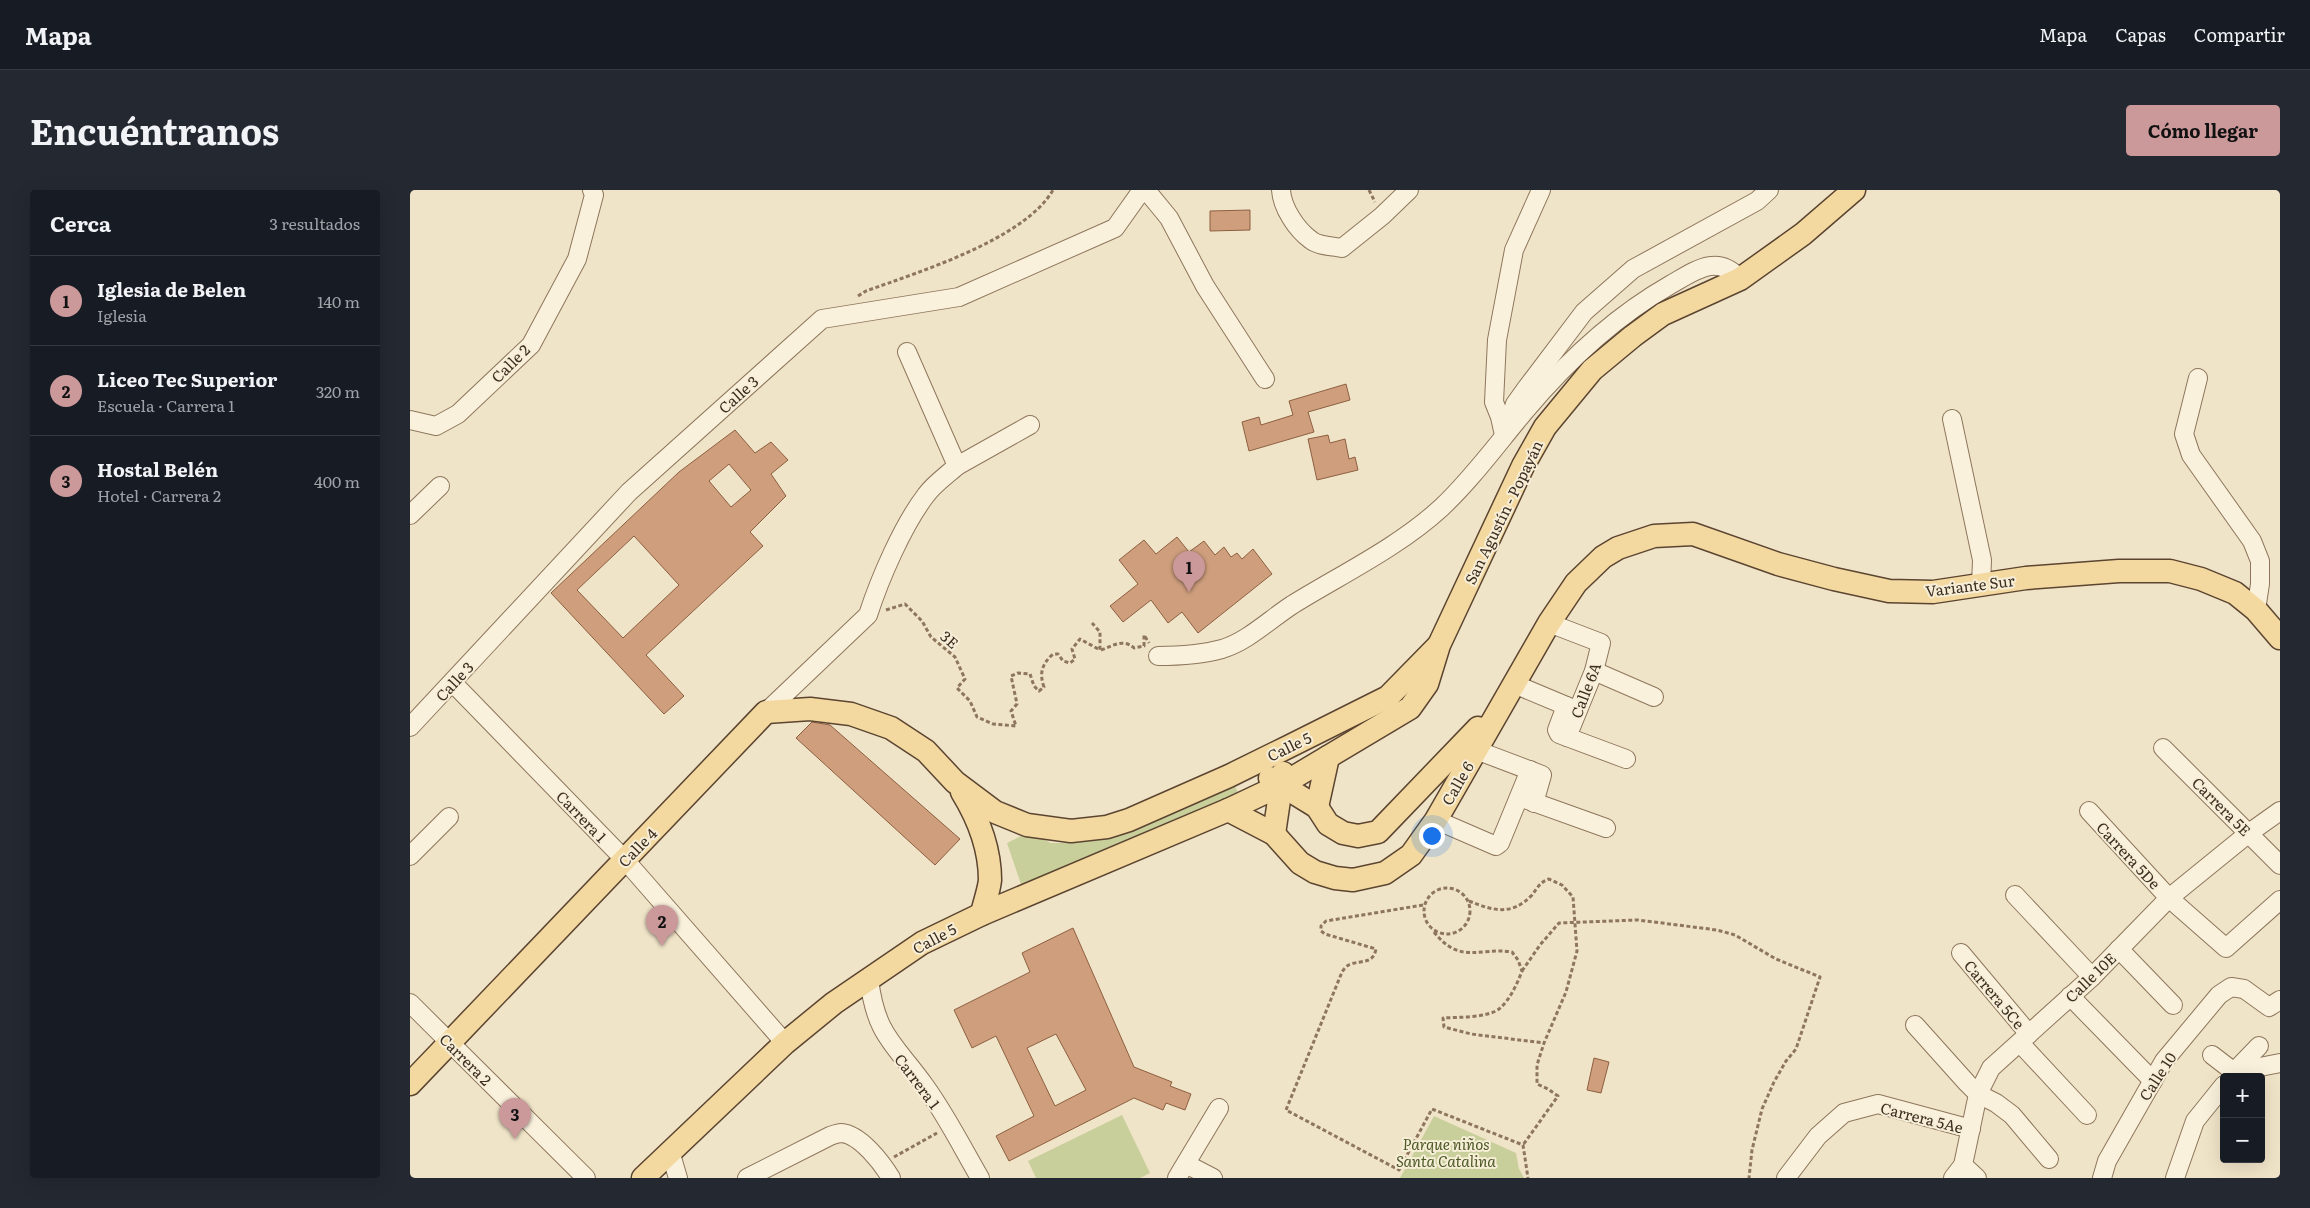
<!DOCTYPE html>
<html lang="es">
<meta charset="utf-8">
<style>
body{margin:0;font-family:Literata,serif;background:#242831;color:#f1f3f6}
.controls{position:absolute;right:15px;bottom:15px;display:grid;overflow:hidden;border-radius:5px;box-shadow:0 5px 20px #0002}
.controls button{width:45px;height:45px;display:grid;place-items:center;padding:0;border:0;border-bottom:1px solid #363941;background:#171b24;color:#f1f3f6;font:25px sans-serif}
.you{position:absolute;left:1021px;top:645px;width:18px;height:18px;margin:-12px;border:4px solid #fff;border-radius:50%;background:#1a73e8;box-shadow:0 0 0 8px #1a73e833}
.badge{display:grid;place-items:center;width:32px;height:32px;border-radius:50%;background:#cc999b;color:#111;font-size:16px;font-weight:700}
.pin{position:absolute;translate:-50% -41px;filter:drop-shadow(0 1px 2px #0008)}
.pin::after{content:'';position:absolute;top:26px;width:18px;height:15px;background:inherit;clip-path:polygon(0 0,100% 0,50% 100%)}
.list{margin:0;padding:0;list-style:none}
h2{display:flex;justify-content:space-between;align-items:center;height:65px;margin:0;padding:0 20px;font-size:21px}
h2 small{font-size:16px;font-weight:400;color:#9ea1a6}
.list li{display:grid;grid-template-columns:32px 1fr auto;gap:15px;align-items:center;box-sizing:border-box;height:90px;padding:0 20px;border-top:1px solid #363941}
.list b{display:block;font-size:19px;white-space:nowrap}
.list p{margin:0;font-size:16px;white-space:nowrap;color:#9ea1a6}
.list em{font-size:16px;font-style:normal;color:#9ea1a6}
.map{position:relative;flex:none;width:1870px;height:988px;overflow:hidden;border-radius:5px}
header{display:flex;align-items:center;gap:30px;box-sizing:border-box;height:70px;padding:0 25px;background:#171b24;border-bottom:1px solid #363941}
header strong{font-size:24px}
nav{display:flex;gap:28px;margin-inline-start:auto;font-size:18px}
.intro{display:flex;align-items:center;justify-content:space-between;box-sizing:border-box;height:120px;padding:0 30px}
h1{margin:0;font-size:35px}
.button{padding:12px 22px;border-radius:5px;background:#cc999b;color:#111;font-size:18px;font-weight:700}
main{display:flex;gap:30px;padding:0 30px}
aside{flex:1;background:#171b24;border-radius:5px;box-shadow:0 5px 20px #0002}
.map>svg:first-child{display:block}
.green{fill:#c9cf9b}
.building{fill:#cf9f7d;stroke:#8d5f41;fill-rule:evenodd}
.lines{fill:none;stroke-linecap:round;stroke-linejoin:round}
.minor-casing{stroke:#8d765c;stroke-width:20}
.major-casing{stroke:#5b4430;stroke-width:25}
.path{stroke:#8d765c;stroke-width:3;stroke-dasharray:4 2.5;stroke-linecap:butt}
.minor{stroke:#faf1dc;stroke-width:18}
.major{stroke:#f3d9a0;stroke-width:22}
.labels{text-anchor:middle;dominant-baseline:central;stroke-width:4;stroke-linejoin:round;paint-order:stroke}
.street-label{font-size:15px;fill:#3d2e20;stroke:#f7eed8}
.park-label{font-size:15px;font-style:italic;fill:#4d5a26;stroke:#f7eed8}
</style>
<header>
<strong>Mapa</strong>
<nav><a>Mapa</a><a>Capas</a><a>Compartir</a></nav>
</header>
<div class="intro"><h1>Encuéntranos</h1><a class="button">Cómo llegar</a></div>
<main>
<aside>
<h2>Cerca<small>3 resultados</small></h2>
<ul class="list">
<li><span class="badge">1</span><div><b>Iglesia de Belen</b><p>Iglesia</p></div><em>140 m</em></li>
<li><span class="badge">2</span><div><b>Liceo Tec Superior</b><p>Escuela · Carrera 1</p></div><em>320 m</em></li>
<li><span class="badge">3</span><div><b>Hostal Belén</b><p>Hotel · Carrera 2</p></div><em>400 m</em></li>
</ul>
</aside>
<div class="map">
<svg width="1870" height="988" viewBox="0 0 1870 988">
<rect width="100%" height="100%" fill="#f0e4c8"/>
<g class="green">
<polygon points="824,594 831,609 613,700 597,653 619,642 641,653 666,653"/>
<polygon points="712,925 740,983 730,988 626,988 618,971"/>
<polygon points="1024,926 1106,963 1109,979 1114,988 990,988"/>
</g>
<g class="building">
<polygon points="840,20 840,40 800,41 800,21"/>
<polygon points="936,194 940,210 898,222 904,242 839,261 832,232 849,227 851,235 883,225 879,211"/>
<path d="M325,240L345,263L361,252L378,270L361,284L376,306L340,342L353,356L236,465L274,506L254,524L141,403L269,282ZM319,274L341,300L321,317L299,291ZM224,346L269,395L213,448L167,400Z"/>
<polygon points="918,245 920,253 935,249 939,269 945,267 948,280 907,290 898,249"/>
<polygon points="767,347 779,362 794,351 805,365 814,357 821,367 827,363 832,369 843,359 862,384 788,443 772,422 758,433 741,410 713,432 700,416 728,394 709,370 734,350 746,364"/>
<polygon points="402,532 420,535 550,649 525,675 386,548"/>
<path d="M663,738L724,877L762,892L760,896L781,904L775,920L756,913L753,920L724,908L599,971L586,946L624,926L586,846L562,858L544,820L620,782L612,763ZM646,844L676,900L645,916L617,858Z"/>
<polygon points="1184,868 1199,872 1191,903 1177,900"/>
</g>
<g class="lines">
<defs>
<g id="minor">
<polyline points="736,0 759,28 795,96 855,189"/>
<path d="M871,0C872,18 887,40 901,50C908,56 923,56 932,58L972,26L999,0"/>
<polyline points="1788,188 1774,244 1781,265 1842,351 1850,371 1850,394 1846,420"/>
<polyline points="1542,229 1572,370 1571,394"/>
<polyline points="0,230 26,236 48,224 121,155 167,69 184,5 182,0"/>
<polyline points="1100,230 1105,214 1115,200 1174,122 1223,79 1347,11 1359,0"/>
<polyline points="1094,245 1090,227 1084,212 1087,150 1104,60 1131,0"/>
<polyline points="547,276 620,235"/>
<polyline points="0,325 30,296"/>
<polyline points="1139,433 1191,453 1184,481 1157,547"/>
<path d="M748,466C770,466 790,465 812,459C838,451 859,430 882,415C932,384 987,358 1031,318C1062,289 1088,253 1115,221C1157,171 1204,127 1260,95C1285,81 1307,63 1330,89"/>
<polyline points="1184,481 1244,507"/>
<polyline points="43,493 215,670 375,853"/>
<polyline points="1104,494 1166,520"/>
<polyline points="1156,516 1147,540 1149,544 1216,569"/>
<path d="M356,522L458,425C470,388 493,335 516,305C524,294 537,285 547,276L497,162"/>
<polyline points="0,537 219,302 412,129 549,107 705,38 732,0"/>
<polyline points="1753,558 1870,675"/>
<polyline points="1066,560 1132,585 1124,613"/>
<polyline points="1115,609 1196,638"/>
<polyline points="1679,621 1759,708 1816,758 1870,710"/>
<polyline points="1026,630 1086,656 1090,653 1120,580"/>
<polyline points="0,666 39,627"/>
<polyline points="1605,705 1682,787"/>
<polyline points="1709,759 1763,815"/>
<polyline points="1551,763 1619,844"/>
<path d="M459,789C466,846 484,853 515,896C536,925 552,957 570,988"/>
<polyline points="1660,806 1743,891"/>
<polyline points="0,813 176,988"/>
<polyline points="1505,835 1557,893 1568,904 1586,913 1602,925 1639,969"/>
<polyline points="1610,853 1677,925"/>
<polyline points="1802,865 1824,882 1870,873"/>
<polyline points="1822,884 1849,856"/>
<polyline points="260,961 268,988"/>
<polyline points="776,974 803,988"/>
<polyline points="1553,975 1567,988"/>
<path d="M337,988L420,946C423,945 428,943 431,943C450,944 472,973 481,988"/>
<polyline points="767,988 809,918"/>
<polyline points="1376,988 1408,946 1434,923 1468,914 1561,939"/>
<polyline points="1543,988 1553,975 1568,904 1581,878 1682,787 1759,708 1839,643 1870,621"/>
<polyline points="1692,988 1697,971 1754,871 1809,805 1821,797 1834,799 1859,817 1870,810"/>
<polyline points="1765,988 1785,931 1814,895"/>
</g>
<g id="major">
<polyline points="860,588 907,617 918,634 933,643 948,646 968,642 1068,538"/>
<path d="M552,602C568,628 580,658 580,690C579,701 574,713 572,724"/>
<polyline points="907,617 918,567"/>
<polyline points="818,620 864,644 890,673 905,682 925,688 943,690 975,683 1001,665 1026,630 1139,433 1166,393 1193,367 1208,358 1244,346 1283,344 1368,374 1424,389 1479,401 1523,402 1616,388 1709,381 1760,381 1791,389 1825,403 1846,420 1870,448"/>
<polyline points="864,644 873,583"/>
<polyline points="0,894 356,522 400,519 441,524 481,538 516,561 545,592 585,622 617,635 661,641 697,637 719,630 819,586 878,557 978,507 1027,457"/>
<polyline points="233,988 375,853 424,813 512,753 572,724 818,620 871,595 1000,518 1017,494 1029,455 1113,276 1135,237 1182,180 1223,146 1253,124 1330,89 1393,44 1444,0"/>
</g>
</defs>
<use href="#minor" class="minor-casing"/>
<use href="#major" class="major-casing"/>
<g class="path">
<polyline points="959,0 965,12"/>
<path d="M448,106L456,101C509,82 615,49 643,0"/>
<path d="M476,420L495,414L512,431L521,447L545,467L555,489L547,498L560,511L567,527L583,534L606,536L601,521L607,514L601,486L608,483L620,484L624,496L629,501L634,497C629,483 632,474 643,464H648L653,471L660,473L665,469L662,459L670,449L690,460V442L682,433"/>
<path d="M691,460C703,456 713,448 724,458L734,456V445L739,453"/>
<circle cx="1037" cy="721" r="23"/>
<path d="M1059,711C1084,721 1102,726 1122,705C1128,697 1130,692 1139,689L1152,695L1163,707L1167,761L1156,802L1134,853L1127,875V894L1138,899L1148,906L1113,955"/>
<path d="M1013,715L916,731L911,736V741L915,744L966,759C963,774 953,770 941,774C937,775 934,779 932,782L876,920L989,980L1022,919L1113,955L1118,988"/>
<path d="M1024,742C1050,775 1069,757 1102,762L1108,770L1112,781C1107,794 1100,810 1089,819C1077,828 1048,827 1033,828L1034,837L1061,844L1134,853"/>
<polyline points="1112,781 1130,755 1149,733 1228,730 1307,740 1325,745 1366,769 1410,787 1386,859 1376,871 1364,892 1352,919 1342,960 1339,988"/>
<polyline points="484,967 527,943"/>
</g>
<use href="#minor" class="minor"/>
<use href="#major" class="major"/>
</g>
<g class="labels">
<g class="street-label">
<text transform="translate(100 173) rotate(-45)">Calle 2</text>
<text transform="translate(328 204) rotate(-42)">Calle 3</text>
<text transform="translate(1093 322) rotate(-64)">San Agustín - Popayán</text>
<text transform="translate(1560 395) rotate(-7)">Variante Sur</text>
<text transform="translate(540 449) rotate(41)">3E</text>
<text transform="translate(44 491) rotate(-47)">Calle 3</text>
<text transform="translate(1175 500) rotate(-69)">Calle 6A</text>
<text transform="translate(879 556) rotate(-26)">Calle 5</text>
<text transform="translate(1047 593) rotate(-60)">Calle 6</text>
<text transform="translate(1812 616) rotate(45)">Carrera 5E</text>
<text transform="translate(172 626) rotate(46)">Carrera 1</text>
<text transform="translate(227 657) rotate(-46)">Calle 4</text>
<text transform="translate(1719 665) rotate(47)">Carrera 5De</text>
<text transform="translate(524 748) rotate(-28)">Calle 5</text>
<text transform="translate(1680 787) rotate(-44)">Calle 10E</text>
<text transform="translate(1585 804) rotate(50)">Carrera 5Ce</text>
<text transform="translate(56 869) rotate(45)">Carrera 2</text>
<text transform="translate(1747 886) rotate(-57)">Calle 10</text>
<text transform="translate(508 891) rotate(53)">Carrera 1</text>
<text transform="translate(1512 927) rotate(14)">Carrera 5Ae</text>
</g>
<g class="park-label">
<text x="1036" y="953">Parque niños<tspan x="1036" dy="17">Santa Catalina</tspan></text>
</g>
</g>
</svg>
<div class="controls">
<button>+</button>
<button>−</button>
</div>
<div class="you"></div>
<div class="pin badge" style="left:779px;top:402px">1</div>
<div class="pin badge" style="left:252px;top:756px">2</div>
<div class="pin badge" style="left:105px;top:949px">3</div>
</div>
</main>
